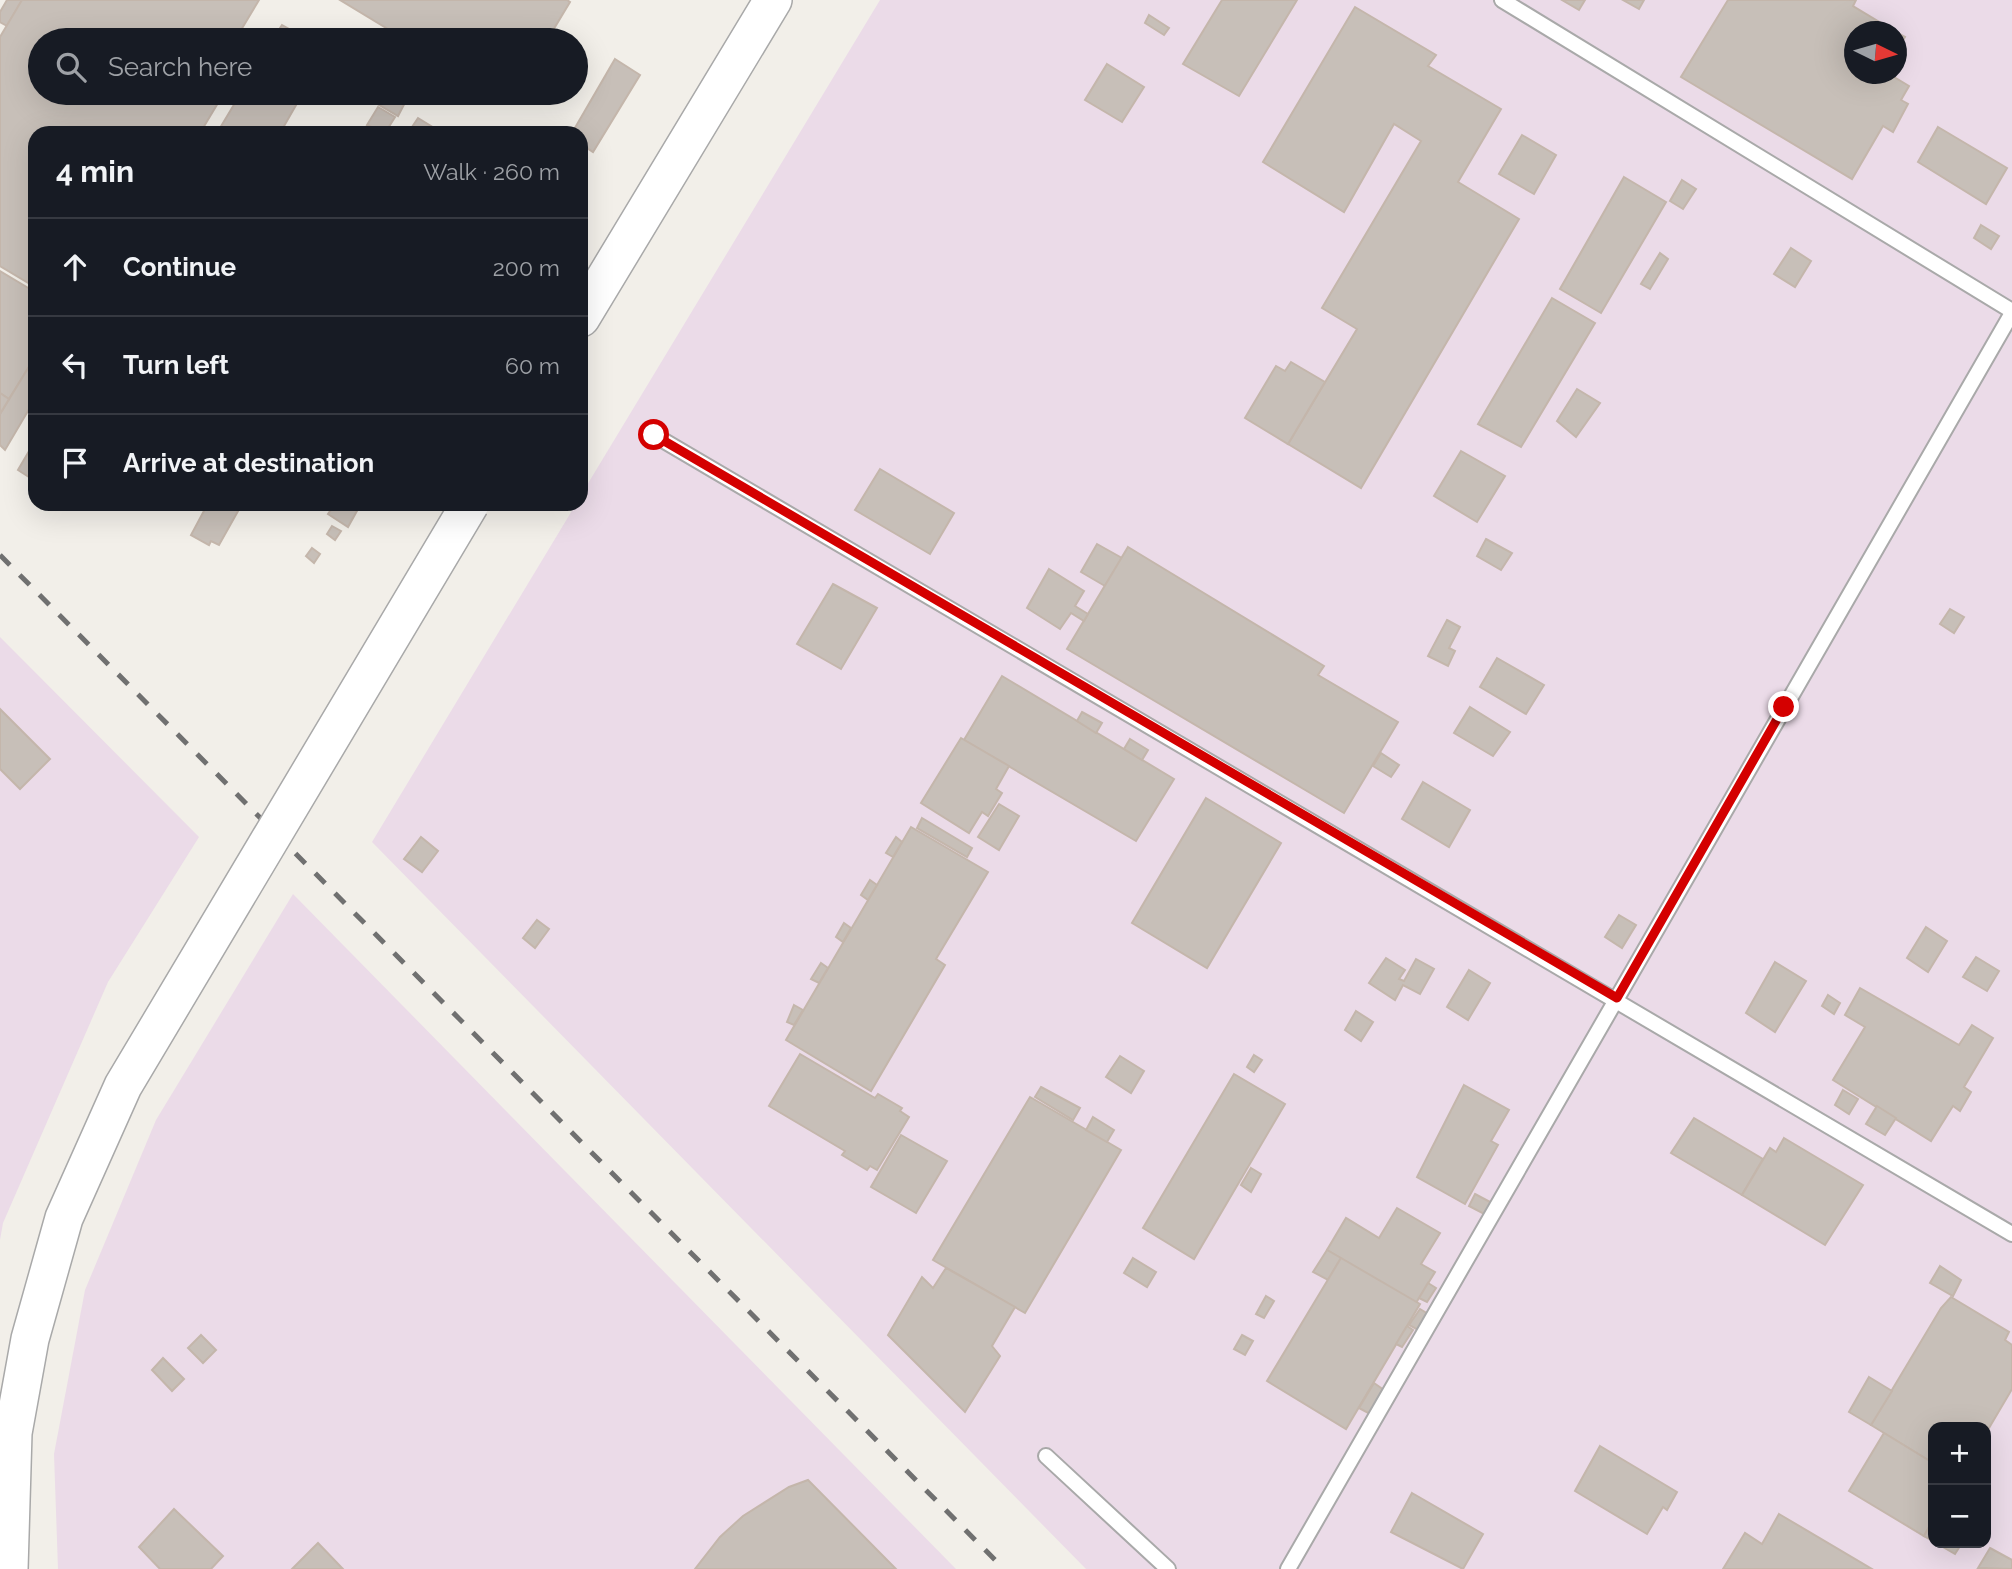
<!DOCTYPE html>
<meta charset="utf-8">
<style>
body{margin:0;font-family:Raleway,sans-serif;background:#20242c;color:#f1f3f6}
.controls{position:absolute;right:21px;bottom:21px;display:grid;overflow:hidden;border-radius:14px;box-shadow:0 7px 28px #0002}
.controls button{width:63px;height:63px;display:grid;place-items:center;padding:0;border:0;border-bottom:2px solid #363941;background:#171b24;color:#f1f3f6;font:35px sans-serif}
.compass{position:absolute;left:1844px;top:21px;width:63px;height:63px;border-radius:50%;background:#171b24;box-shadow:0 7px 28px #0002;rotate:95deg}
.stop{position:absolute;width:21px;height:21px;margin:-16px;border:5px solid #d40000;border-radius:50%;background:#fff}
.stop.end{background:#d40000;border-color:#fff;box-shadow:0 2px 7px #0008}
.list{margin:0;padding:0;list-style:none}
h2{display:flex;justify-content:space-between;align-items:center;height:91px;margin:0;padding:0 28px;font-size:30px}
h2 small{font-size:23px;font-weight:400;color:#9ea1a6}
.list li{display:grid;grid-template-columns:46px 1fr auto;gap:21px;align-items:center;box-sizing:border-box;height:98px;padding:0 28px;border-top:2px solid #363941}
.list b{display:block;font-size:26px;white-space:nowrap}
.list em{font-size:23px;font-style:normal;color:#9ea1a6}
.icon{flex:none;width:38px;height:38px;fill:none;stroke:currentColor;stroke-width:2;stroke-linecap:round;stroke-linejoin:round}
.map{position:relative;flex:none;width:2012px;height:1569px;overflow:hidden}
.search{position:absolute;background:#171b24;box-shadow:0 7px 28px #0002;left:28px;top:28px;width:560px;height:77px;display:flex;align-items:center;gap:18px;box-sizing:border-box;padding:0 24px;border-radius:38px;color:#9ea1a6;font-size:26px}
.panel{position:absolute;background:#171b24;box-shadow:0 7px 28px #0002;left:28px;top:126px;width:560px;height:385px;border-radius:21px}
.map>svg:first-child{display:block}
.industrial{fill:#ebdbe8;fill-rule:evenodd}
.building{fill:#c7bfb8;stroke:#c4b6ab;stroke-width:2}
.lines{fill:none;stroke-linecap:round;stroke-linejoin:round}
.service-casing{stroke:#a9a9a9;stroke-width:18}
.tertiary-casing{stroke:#a9a9a9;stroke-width:40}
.service{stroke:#fff;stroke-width:14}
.tertiary{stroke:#fff;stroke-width:37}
.rail{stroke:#707070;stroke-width:5;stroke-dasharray:14 14;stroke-linecap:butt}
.tertiary-bridge-casing{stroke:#a9a9a9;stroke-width:40;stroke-linecap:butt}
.tertiary-bridge{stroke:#fff;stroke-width:37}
.route{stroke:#d40000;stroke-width:9}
</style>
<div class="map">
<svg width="2012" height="1569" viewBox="0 0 2012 1569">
<rect width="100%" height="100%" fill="#f2efe9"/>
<g class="industrial">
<path d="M880,0H2012V1569H1086L372,842L576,504H581V495ZM1854,32H1896V74H1854ZM1933,1427H1986V1543H1933Z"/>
<polygon points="0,637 199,837 108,982 3,1223 0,1240"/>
<polygon points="293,894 956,1569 58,1569 54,1454 85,1290 156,1120"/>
</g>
<g class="building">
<polygon points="7,0 22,0 7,26 0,22 0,12"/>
<polygon points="22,0 259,0 235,40 40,40 40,93 224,93 200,133 35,133 35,287 0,266 0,37"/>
<polygon points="340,0 567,0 570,2 552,32 566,40 406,40"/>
<polygon points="1222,0 1297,0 1239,96 1183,64"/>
<polygon points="1562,0 1585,0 1579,10"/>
<polygon points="1623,0 1644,0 1639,9"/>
<polygon points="1728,0 1856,0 1853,6 1896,32 1854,32 1854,74 1889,74 1909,86 1901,100 1908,104 1893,132 1883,126 1852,179 1681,77"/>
<polygon points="1355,7 1436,55 1428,66 1501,109 1458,182 1519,219 1361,488 1288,444 1357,329 1322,308 1421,141 1394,124 1344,212 1263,162"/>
<polygon points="1149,15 1169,28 1164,35 1145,23"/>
<polygon points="282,25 309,40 272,40"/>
<polygon points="1896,32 1905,37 1896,53"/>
<polygon points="615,59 640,75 593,152 581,144 581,133 572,133"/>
<polygon points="1107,64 1144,87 1122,122 1085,100"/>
<polygon points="241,93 303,93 280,133 217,133"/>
<polygon points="381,93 401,93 408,97 398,116 376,103"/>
<polygon points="378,107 395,117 385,133 367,125"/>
<polygon points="418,118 439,131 437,133 408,133"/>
<polygon points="1938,127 2007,168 1986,204 1918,162"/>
<polygon points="1522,135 1556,155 1534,194 1499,174"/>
<polygon points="1624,177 1666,202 1601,313 1560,289"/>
<polygon points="1682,180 1696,189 1683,209 1670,201"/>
<polygon points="1981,225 1999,236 1991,249 1974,238"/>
<polygon points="1791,248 1811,261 1795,287 1774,274"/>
<polygon points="1660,253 1668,259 1650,289 1641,284"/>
<polygon points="0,271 35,292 35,357 9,399 0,393"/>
<polygon points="1552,298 1595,323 1521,447 1478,424"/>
<polygon points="35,357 35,399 5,450 0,445 0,414"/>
<polygon points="1291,362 1325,382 1288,444 1245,418 1276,366 1285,371"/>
<polygon points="1577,389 1600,403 1576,437 1557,421"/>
<polygon points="0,393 9,399 0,414"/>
<polygon points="35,441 35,481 18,470"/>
<polygon points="1461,451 1505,476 1477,522 1434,496"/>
<polygon points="880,469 954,513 930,554 855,510"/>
<polygon points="198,504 242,504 219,545 211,541 209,545 191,535 205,509"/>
<polygon points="335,504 350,504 358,509 348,527 328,514"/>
<polygon points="332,526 341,531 335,540 327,534"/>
<polygon points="1486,539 1512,553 1501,570 1477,556"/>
<polygon points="1097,544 1122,558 1105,586 1081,572"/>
<polygon points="1128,547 1324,666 1318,675 1398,722 1344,813 1067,649"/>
<polygon points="312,548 320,554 314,563 306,556"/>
<polygon points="1049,569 1084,591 1075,606 1088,614 1084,621 1071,613 1060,629 1027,608"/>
<polygon points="833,584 877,608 841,669 797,644"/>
<polygon points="1950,609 1964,617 1954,633 1940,624"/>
<polygon points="1447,620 1460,627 1449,648 1455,651 1448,666 1428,656"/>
<polygon points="1497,658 1544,685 1526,714 1480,687"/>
<polygon points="1002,676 1174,779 1136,841 964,740"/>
<polygon points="1470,707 1510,732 1493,756 1454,733"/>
<polygon points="0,709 50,759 20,789 0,769"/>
<polygon points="1082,712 1102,723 1096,733 1077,721"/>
<polygon points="961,738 1009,766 996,789 1002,793 988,816 982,812 969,833 921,803"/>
<polygon points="1130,739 1148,750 1142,760 1124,749"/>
<polygon points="1381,753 1399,765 1391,777 1373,766"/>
<polygon points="1423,782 1470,810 1449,847 1402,819"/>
<polygon points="1206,798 1281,843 1207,968 1132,923"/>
<polygon points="999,804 1019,816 999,850 978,837"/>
<polygon points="922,818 972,848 967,857 917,828"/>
<polygon points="911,827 988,872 936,959 945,965 871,1091 786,1040"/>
<polygon points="421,837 438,851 422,872 404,859"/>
<polygon points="896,837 902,842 893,857 886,853"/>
<polygon points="870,880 877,885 868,900 861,895"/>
<polygon points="1619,915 1636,925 1622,948 1605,937"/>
<polygon points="537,920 549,929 535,948 523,938"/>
<polygon points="844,923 851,928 843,942 836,937"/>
<polygon points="1926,927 1947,941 1928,972 1907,958"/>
<polygon points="1976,957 1999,971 1987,991 1963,977"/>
<polygon points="1386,958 1405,970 1399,979 1404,981 1416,959 1434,969 1420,994 1403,985 1395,1000 1369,983"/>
<polygon points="1775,962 1806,981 1775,1032 1746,1013"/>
<polygon points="821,963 828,968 819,983 811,979"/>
<polygon points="1469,970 1490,983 1468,1020 1447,1007"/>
<polygon points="1860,988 1959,1045 1972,1025 1993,1038 1964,1087 1971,1092 1960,1111 1953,1106 1931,1141 1833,1080 1865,1027 1845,1015"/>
<polygon points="1828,995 1840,1003 1834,1014 1822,1006"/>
<polygon points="794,1005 803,1010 794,1025 787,1022"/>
<polygon points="1356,1011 1373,1022 1361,1041 1345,1030"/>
<polygon points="800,1054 875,1098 878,1094 902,1108 900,1111 909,1117 877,1170 870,1166 867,1170 842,1155 845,1151 769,1106"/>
<polygon points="1254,1055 1262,1060 1254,1072 1247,1067"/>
<polygon points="1120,1056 1144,1071 1131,1093 1106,1077"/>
<polygon points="1234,1074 1285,1104 1194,1259 1143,1228"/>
<polygon points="1464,1085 1509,1110 1491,1141 1498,1145 1465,1204 1417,1177"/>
<polygon points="1041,1087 1080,1108 1073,1120 1035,1097"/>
<polygon points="1843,1090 1858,1099 1849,1114 1835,1105"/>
<polygon points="1030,1097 1121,1150 1025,1313 933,1260"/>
<polygon points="1877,1106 1896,1118 1885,1135 1866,1124"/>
<polygon points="1093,1117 1114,1130 1107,1142 1086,1130"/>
<polygon points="1694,1118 1763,1159 1742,1195 1671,1153"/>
<polygon points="901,1135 947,1161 916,1213 871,1187"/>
<polygon points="1784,1138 1863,1185 1825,1245 1742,1195 1770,1148 1776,1152"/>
<polygon points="1251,1168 1261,1174 1251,1192 1241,1185"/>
<polygon points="1475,1194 1492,1203 1486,1215 1469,1206"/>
<polygon points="1397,1208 1440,1233 1421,1264 1435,1272 1416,1303 1327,1250 1346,1218 1379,1238"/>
<polygon points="1327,1250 1341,1258 1328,1280 1313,1272"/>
<polygon points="1133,1258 1156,1272 1147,1287 1124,1273"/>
<polygon points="1341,1258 1420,1304 1346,1429 1267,1381"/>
<polygon points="1940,1266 1961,1280 1953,1296 1930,1283"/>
<polygon points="946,1268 1015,1307 992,1346 1000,1356 965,1412 888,1335 922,1277 933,1288"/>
<polygon points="1428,1283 1436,1288 1427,1302 1419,1298"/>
<polygon points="1266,1296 1274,1301 1264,1318 1256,1314"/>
<polygon points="1951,1297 2009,1332 2005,1340 2012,1345 2012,1389 1986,1433 1986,1427 1933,1427 1933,1463 1871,1425 1941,1308"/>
<polygon points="1420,1309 1430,1315 1420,1331 1409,1325"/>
<polygon points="1407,1326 1413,1330 1402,1347 1396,1344"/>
<polygon points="201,1335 216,1350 203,1363 188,1348"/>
<polygon points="1242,1335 1253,1341 1245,1355 1234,1349"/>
<polygon points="163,1358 184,1379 172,1391 152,1370"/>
<polygon points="1869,1377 1892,1391 1871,1425 1849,1412"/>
<polygon points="1374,1383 1384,1390 1370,1414 1359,1408"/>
<polygon points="1884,1433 1933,1463 1933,1520 1924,1536 1849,1491"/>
<polygon points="1600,1446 1677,1492 1667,1510 1663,1507 1647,1534 1575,1491"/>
<polygon points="808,1480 896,1569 695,1569 720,1537 743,1516 789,1487"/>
<polygon points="1412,1493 1483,1534 1463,1569 1391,1532"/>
<polygon points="174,1509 223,1556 211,1569 160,1569 139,1547"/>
<polygon points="1779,1514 1872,1569 1723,1569 1745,1533 1762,1544"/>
<polygon points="1933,1520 1933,1541 1924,1536"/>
<polygon points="318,1543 343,1569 292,1569"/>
<polygon points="1936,1543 1962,1543 1955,1554"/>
<polygon points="1990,1548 2012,1560 2012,1569 1978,1568"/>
</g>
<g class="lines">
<defs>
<g id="service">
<polyline points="1502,0 2012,311"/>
<polyline points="654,435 2012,1234"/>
<polyline points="1046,1456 1168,1569"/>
<polyline points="1288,1569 2012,313"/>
</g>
<polyline id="tertiary" points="581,318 773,0"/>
</defs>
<use href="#service" class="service-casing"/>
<use href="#tertiary" class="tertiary-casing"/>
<use href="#service" class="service"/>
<use href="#tertiary" class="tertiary"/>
<polyline class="rail" points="0,555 1004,1569"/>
<defs>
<polyline id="tertiary-bridge" points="9,1569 13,1433 30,1339 64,1218 123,1086 470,504"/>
</defs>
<use href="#tertiary-bridge" class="tertiary-bridge-casing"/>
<use href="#tertiary-bridge" class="tertiary-bridge"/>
</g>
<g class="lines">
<polyline class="route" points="654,435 1617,998 1784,707"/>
</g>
</svg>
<div class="controls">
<button>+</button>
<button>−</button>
</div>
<svg class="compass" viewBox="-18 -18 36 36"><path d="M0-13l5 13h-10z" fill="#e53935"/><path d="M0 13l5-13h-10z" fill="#9ea1a6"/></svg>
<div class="stop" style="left:654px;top:435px"></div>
<div class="stop end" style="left:1784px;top:707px"></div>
<div class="search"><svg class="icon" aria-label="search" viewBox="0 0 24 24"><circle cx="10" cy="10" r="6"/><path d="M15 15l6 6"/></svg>Search here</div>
<section class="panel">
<h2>4 min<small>Walk · 260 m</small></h2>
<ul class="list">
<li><svg class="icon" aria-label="ahead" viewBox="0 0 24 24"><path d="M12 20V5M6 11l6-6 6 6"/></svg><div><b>Continue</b></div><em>200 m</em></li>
<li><svg class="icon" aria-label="left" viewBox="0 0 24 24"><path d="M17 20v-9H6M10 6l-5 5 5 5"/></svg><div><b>Turn left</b></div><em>60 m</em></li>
<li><svg class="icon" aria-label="arrive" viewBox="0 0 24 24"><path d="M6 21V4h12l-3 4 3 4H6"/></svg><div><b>Arrive at destination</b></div></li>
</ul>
</section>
</div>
